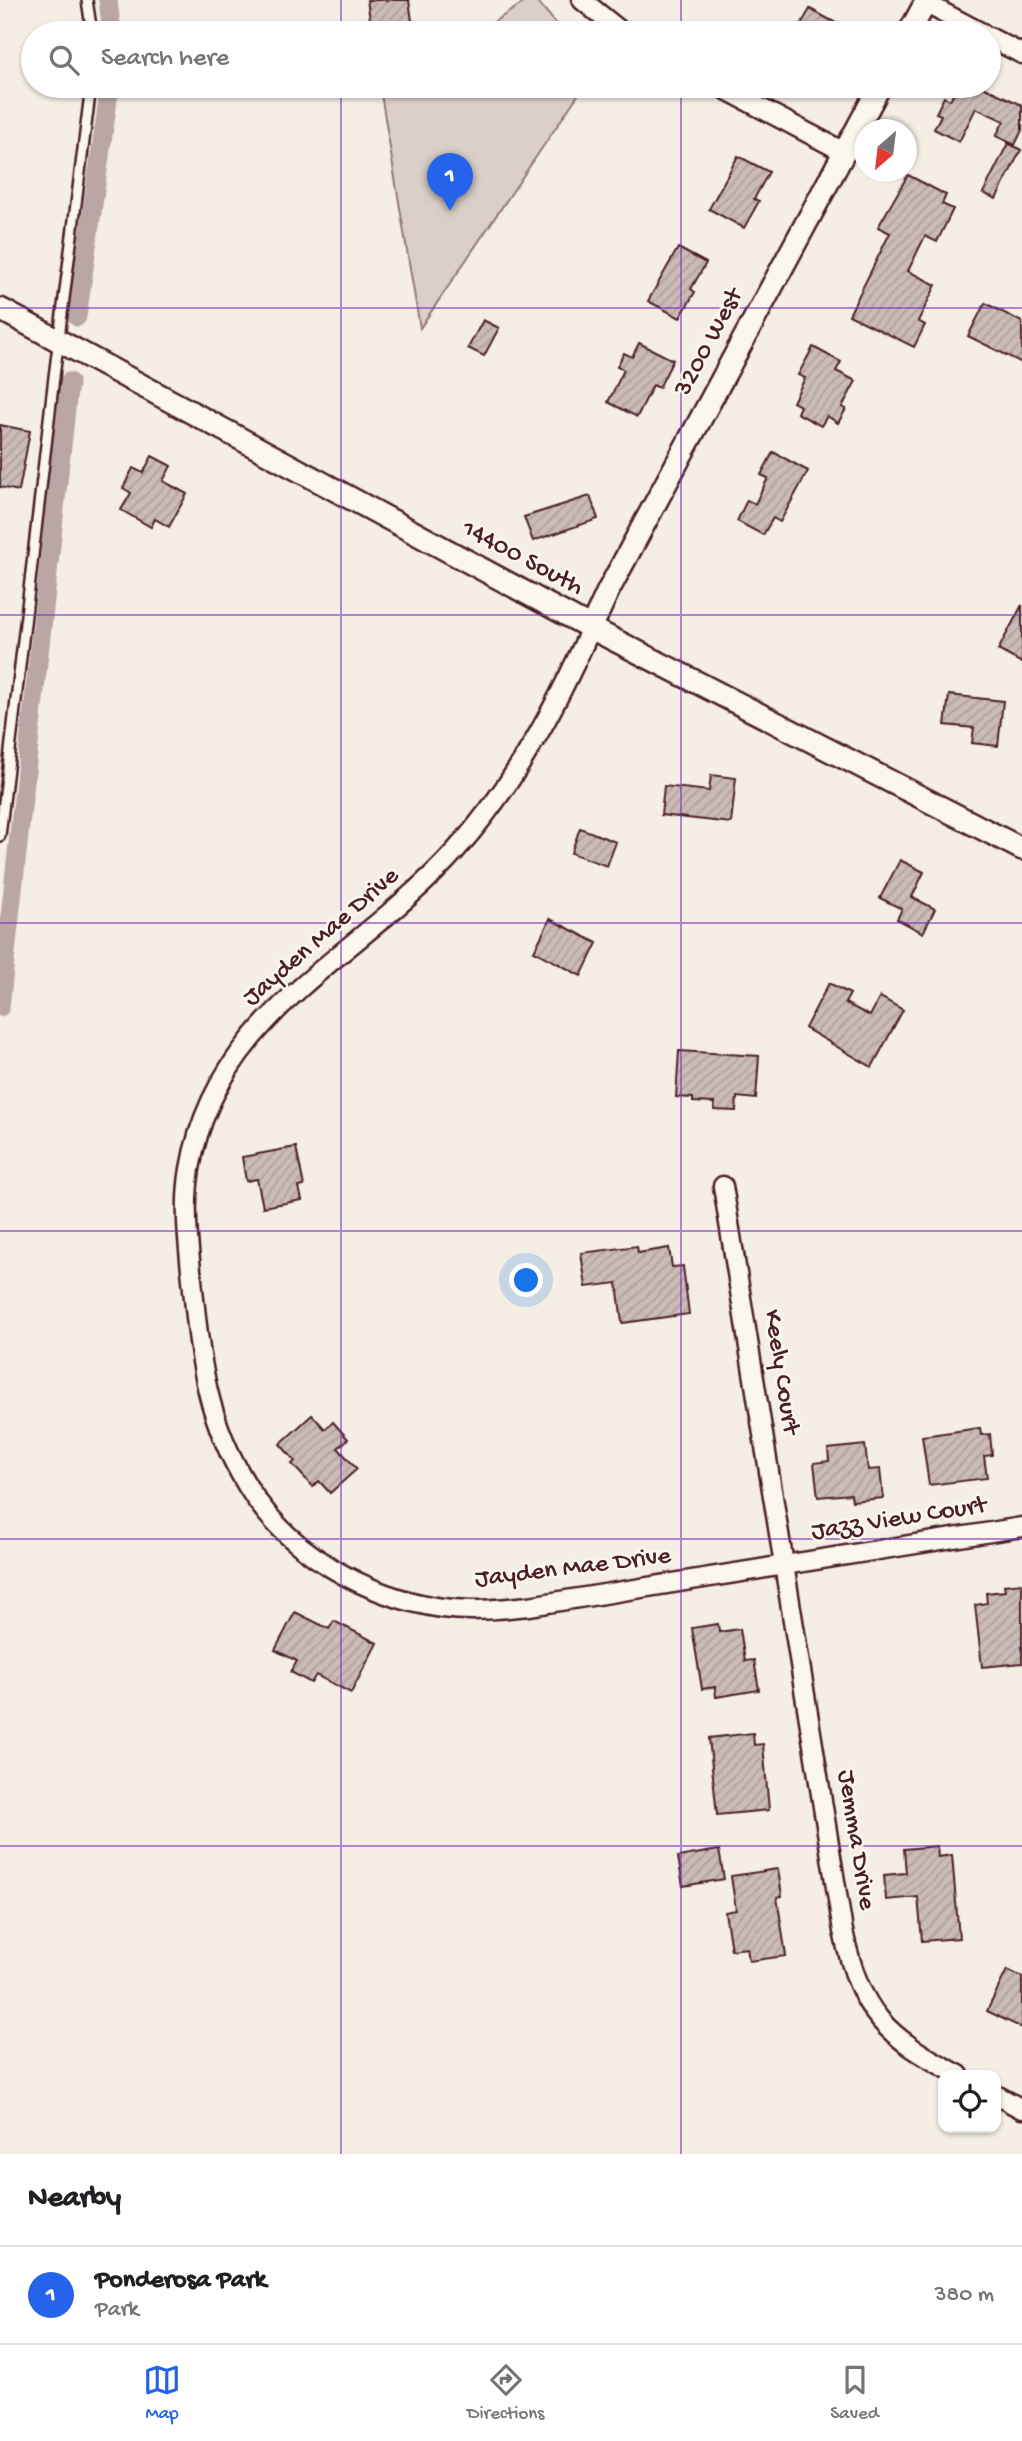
<!DOCTYPE html>
<style>
body{margin:0;font-family:"Gochi Hand",sans-serif;background:#f2f2f2;color:#202124}
.controls{position:absolute;right:21px;bottom:21px;display:grid;overflow:hidden;border-radius:14px;box-shadow:0 2px 5px #0004}
.controls button{width:63px;height:63px;display:grid;place-items:center;padding:0;border:0;border-bottom:2px solid #e0e0e0;background:#fff;color:#202124;font:35px sans-serif}
.compass{position:absolute;left:854px;top:119px;width:63px;height:63px;border-radius:50%;background:#fff;box-shadow:0 2px 5px #0004;rotate:208deg}
.you{position:absolute;left:527px;top:1281px;width:24px;height:24px;margin:-18px;border:5px solid #fff;border-radius:50%;background:#1a73e8;box-shadow:0 0 0 10px #1a73e833}
.badge{display:grid;place-items:center;width:46px;height:46px;border-radius:50%;background:#2563eb;color:#fff;font-size:23px;font-weight:700}
.pin{position:absolute;translate:-50% -58px;filter:drop-shadow(0 2px 4px #0008)}
.pin::after{content:'';position:absolute;top:37px;width:24px;height:21px;background:inherit;clip-path:polygon(0 0,100% 0,50% 100%)}
.list{margin:0;padding:0;list-style:none}
h2{display:flex;justify-content:space-between;align-items:center;height:91px;margin:0;padding:0 28px;font-size:30px}
h2 small{font-size:23px;font-weight:400;color:#757577}
.list li{display:grid;grid-template-columns:46px 1fr auto;gap:21px;align-items:center;box-sizing:border-box;height:98px;padding:0 28px;border-top:2px solid #e0e0e0}
.list b{display:block;font-size:26px;white-space:nowrap}
.list p{margin:0;font-size:23px;white-space:nowrap;color:#757577}
.list em{font-size:23px;font-style:normal;color:#757577}
.icon{flex:none;width:38px;height:38px;fill:none;stroke:currentColor;stroke-width:2;stroke-linecap:round;stroke-linejoin:round}
.map{position:relative;flex:none;width:1022px;height:2154px;overflow:hidden}
.search{position:absolute;background:#fff;box-shadow:0 2px 5px #0004;left:21px;right:21px;top:21px;height:77px;display:flex;align-items:center;gap:18px;box-sizing:border-box;padding:0 24px;border-radius:38px;color:#757577;font-size:26px}
.sheet{height:189px;background:#fff}
nav{display:flex;justify-content:space-around;align-items:center;box-sizing:border-box;height:98px;border-top:2px solid #e0e0e0;background:#fff;font-size:19px;color:#757577}
nav a{display:grid;justify-items:center;gap:4px}
nav .on{color:#2563eb}
.map>svg:first-child{display:block}
.green{fill:#dbd0c9;stroke:#92787a;stroke-width:2}
.lines{fill:none;stroke-linecap:round;stroke-linejoin:round}
.canal{stroke:#baa7a5;stroke-width:19}
.building{fill:url(#building-hatch);stroke:#4a1f2b;stroke-width:2}
.service-casing{stroke:#4a1f2b;stroke-width:14}
.minor-casing{stroke:#4a1f2b;stroke-width:23}
.tertiary-casing{stroke:#4a1f2b;stroke-width:26}
.service{stroke:#fbf7ec;stroke-width:9}
.minor{stroke:#fbf7ec;stroke-width:18}
.tertiary{stroke:#fbf7ec;stroke-width:21}
.grid{fill:none;stroke:#7b2cbf;stroke-width:2;stroke-opacity:0.55}
.labels{text-anchor:middle;dominant-baseline:central;stroke-width:5;stroke-linejoin:round;paint-order:stroke}
.street-label{font-size:26px;fill:#4a1f2b;stroke:#fbf7ec}
</style>
<div class="map">
<svg width="1022" height="2154" viewBox="0 0 1022 2154">
<defs>
<pattern id="building-hatch" width="6" height="6" patternUnits="userSpaceOnUse" patternTransform="scale(1.75)"><rect width="6" height="6" fill="#cabbb6"/><path d="M-1 1l2-2M0 6l6-6M5 7l2-2" fill="none" stroke="#afa09d"/></pattern>
</defs>
<rect width="100%" height="100%" fill="#f4eee4"/>
<filter id="ink" filterUnits="userSpaceOnUse"><feTurbulence type="fractalNoise" baseFrequency=".0143" numOctaves="2"/><feDisplacementMap in="SourceGraphic" scale="14" xChannelSelector="R" yChannelSelector="G"/><feConvolveMatrix kernelMatrix="1 2 1 2 8 2 1 2 1" color-interpolation-filters="sRGB"/></filter>
<g filter="url(#ink)">
<g class="green">
<polygon points="528,0 540,0 538,2 564,33 476,33"/>
<polygon points="393,86 584,86 420,328 381,94"/>
</g>
<g class="lines">
<g class="canal">
<polyline points="108,0 112,33"/>
<polyline points="77,317 110,86"/>
<polyline points="0,1007 69,382"/>
</g>
</g>
<g class="building">
<polygon points="367,0 409,0 413,28 372,33"/>
<polygon points="810,9 854,33 796,33"/>
<polygon points="957,86 981,86 1022,105 1022,130 1015,145 996,136 1004,121 976,108 959,142 934,129 941,115 936,113 944,97 950,100"/>
<polygon points="1008,143 1021,150 996,199 983,193"/>
<polygon points="738,156 769,172 754,199 759,201 744,228 709,209"/>
<polygon points="908,175 946,195 942,204 953,209 937,242 925,236 908,271 936,285 918,321 925,325 914,347 849,315 890,233 878,227"/>
<polygon points="678,248 706,263 691,289 695,292 680,318 648,301"/>
<polygon points="985,303 1022,322 1022,363 968,336"/>
<polygon points="483,320 499,328 484,356 468,348"/>
<polygon points="639,343 673,360 659,388 653,385 637,417 608,402 624,370 617,366 624,353 632,357"/>
<polygon points="813,347 841,362 836,371 856,381 842,407 846,409 838,423 827,416 821,426 797,413 800,406 793,402 805,378 798,375"/>
<polygon points="0,425 30,431 19,491 0,487"/>
<polygon points="773,452 808,471 780,522 773,518 763,535 737,521 747,500 755,504 768,478 761,475"/>
<polygon points="152,456 171,466 163,481 187,494 169,527 155,519 151,527 121,510 131,493 123,488 133,468 143,473"/>
<polygon points="590,496 598,519 533,541 524,517"/>
<polygon points="1022,605 1022,663 998,650"/>
<polygon points="949,695 1003,701 998,746 972,743 974,728 945,725"/>
<polygon points="711,775 736,778 731,823 661,815 664,786 709,791"/>
<polygon points="580,828 616,842 607,866 571,853"/>
<polygon points="900,860 924,872 912,897 935,909 923,933 897,919 902,909 880,898"/>
<polygon points="550,919 597,943 581,976 534,951"/>
<polygon points="829,983 850,994 845,1003 870,1016 880,997 903,1010 872,1067 805,1028"/>
<polygon points="679,1051 759,1056 756,1099 737,1097 736,1111 714,1110 714,1103 693,1102 693,1098 676,1097"/>
<polygon points="296,1147 304,1186 299,1187 302,1200 263,1207 257,1179 246,1181 242,1157"/>
<polygon points="637,1246 638,1253 669,1248 672,1267 683,1266 689,1314 622,1323 617,1283 586,1287 581,1253"/>
<polygon points="312,1415 325,1429 333,1422 348,1439 338,1448 357,1469 330,1493 319,1481 313,1487 292,1464 295,1461 280,1444"/>
<polygon points="980,1428 981,1435 990,1434 992,1455 984,1456 987,1478 929,1485 922,1436"/>
<polygon points="865,1445 868,1470 880,1469 883,1498 852,1501 851,1494 818,1497 814,1463 829,1461 828,1449"/>
<polygon points="1022,1583 1022,1663 982,1667 975,1605 987,1603 986,1593 1005,1591 1004,1585"/>
<polygon points="295,1612 329,1629 334,1621 377,1643 351,1693 316,1675 311,1683 291,1672 297,1661 275,1650"/>
<polygon points="718,1624 719,1632 740,1629 745,1661 754,1660 759,1690 716,1697 715,1687 702,1689 692,1628"/>
<polygon points="753,1733 754,1745 763,1744 769,1810 717,1815 709,1738"/>
<polygon points="937,1846 938,1857 952,1855 959,1938 922,1941 918,1897 886,1900 884,1875 906,1873 904,1849"/>
<polygon points="719,1850 724,1879 683,1886 678,1857"/>
<polygon points="778,1869 782,1896 777,1897 786,1956 749,1961 747,1948 731,1950 725,1912 736,1910 731,1876"/>
<polygon points="1007,1970 1022,1977 1022,2028 987,2011"/>
</g>
<g class="lines">
<defs>
<g id="service">
<polyline points="87,0 92,33"/>
<polyline points="0,836 54,377 91,86"/>
</g>
<g id="minor">
<polyline points="582,0 623,33"/>
<polyline points="925,3 982,33"/>
<polyline points="989,37 1022,54"/>
<polyline points="719,86 844,152"/>
<path d="M591,628C556,707 514,786 455,851C360,957 216,1013 190,1169C183,1209 189,1249 193,1289C201,1366 207,1420 248,1487C288,1553 367,1597 442,1608C471,1612 500,1609 529,1606L1022,1527"/>
<path d="M723,1186L843,1931C861,2014 885,2036 959,2075"/>
<polyline points="996,2095 1022,2109"/>
</g>
<g id="tertiary">
<polyline points="909,33 927,0"/>
<polyline points="0,309 591,628 1022,849"/>
<polyline points="591,628 608,591 880,86"/>
</g>
</defs>
<use href="#service" class="service-casing"/>
<use href="#minor" class="minor-casing"/>
<use href="#tertiary" class="tertiary-casing"/>
<use href="#service" class="service"/>
<use href="#minor" class="minor"/>
<use href="#tertiary" class="tertiary"/>
</g>
</g>
<path class="grid" d="M341,0V33M681,0V33M341,86V2154M681,86V2154M0,308H1022M0,615H1022M0,923H1022M0,1231H1022M0,1539H1022M0,1846H1022"/>
<g class="labels">
<g class="street-label">
<text transform="translate(710 343) rotate(-62)">3200 West</text>
<text transform="translate(522 559) rotate(28)">14400 South</text>
<text transform="translate(322 938) rotate(-41)">Jayden Mae Drive</text>
<text transform="translate(780 1372) rotate(81)">Keely Court</text>
<text transform="translate(899 1520) rotate(-9)">Jazz View Court</text>
<text transform="translate(573 1569) rotate(-7)">Jayden Mae Drive</text>
<text transform="translate(855 1840) rotate(81)">Jemma Drive</text>
</g>
</g>
</svg>
<div class="controls">
<button><svg class="icon" aria-label="locate" viewBox="0 0 24 24"><circle cx="12" cy="12" r="6"/><path d="M12 2v4M12 18v4M2 12h4M18 12h4"/></svg></button>
</div>
<svg class="compass" viewBox="-18 -18 36 36"><path d="M0-13l5 13h-10z" fill="#e53935"/><path d="M0 13l5-13h-10z" fill="#757577"/></svg>
<div class="you"></div>
<div class="pin badge" style="left:450px;top:211px">1</div>
<div class="search"><svg class="icon" aria-label="search" viewBox="0 0 24 24"><circle cx="10" cy="10" r="6"/><path d="M15 15l6 6"/></svg>Search here</div>
</div>
<section class="sheet">
<h2>Nearby<small></small></h2>
<ul class="list">
<li><span class="badge">1</span><div><b>Ponderosa Park</b><p>Park</p></div><em>380 m</em></li>
</ul>
</section>
<nav>
<a class="on"><svg class="icon" aria-label="map" viewBox="0 0 24 24"><path d="M3 6l6-2 6 2 6-2v14l-6 2-6-2-6 2zM9 4v14M15 6v14"/></svg>Map</a>
<a><svg class="icon" aria-label="directions" viewBox="0 0 24 24"><path d="M12 3l9 9-9 9-9-9zM9 14v-3h6M13 9l2 2-2 2"/></svg>Directions</a>
<a><svg class="icon" aria-label="saved" viewBox="0 0 24 24"><path d="M7 4h10v16l-5-4-5 4z"/></svg>Saved</a>
</nav>
